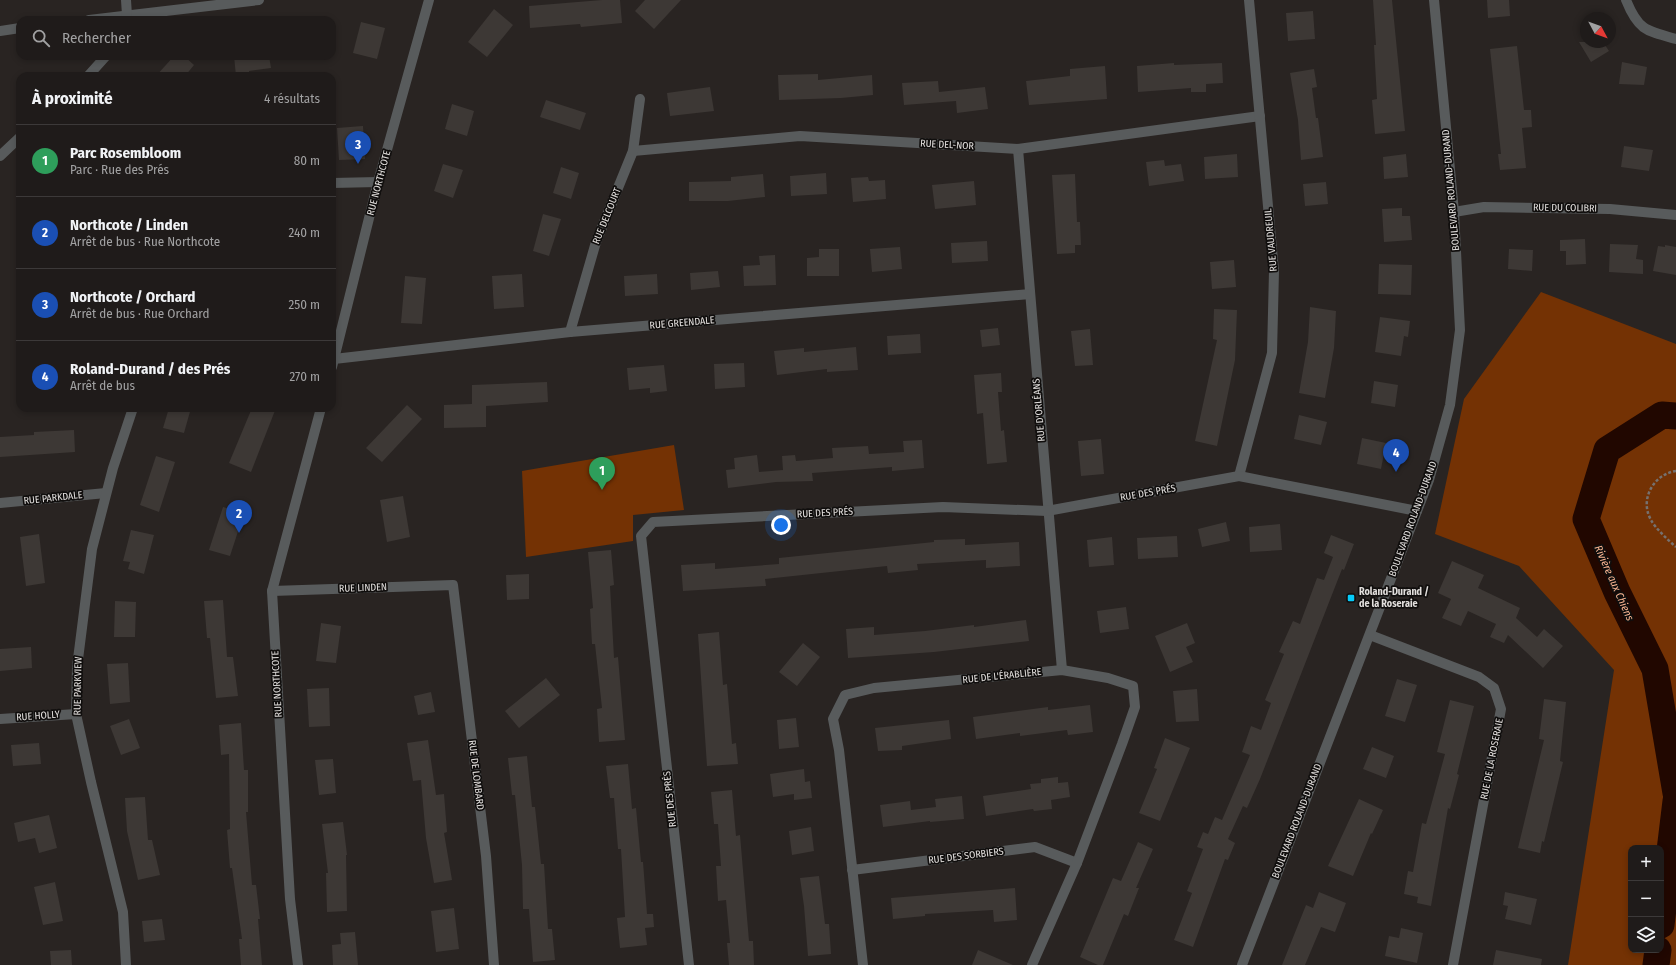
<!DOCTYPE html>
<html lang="fr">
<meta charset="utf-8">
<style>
body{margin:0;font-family:"Fira Sans Condensed",sans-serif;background:#2c2827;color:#f1f3f6}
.controls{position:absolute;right:12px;bottom:12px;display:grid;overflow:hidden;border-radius:8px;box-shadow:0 2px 6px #0003}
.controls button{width:36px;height:36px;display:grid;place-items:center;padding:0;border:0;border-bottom:1px solid #3c3939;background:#1f1b1a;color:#f1f3f6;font:20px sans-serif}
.compass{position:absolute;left:1580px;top:12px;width:36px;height:36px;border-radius:50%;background:#1f1b1a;box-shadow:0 2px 6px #0003;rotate:131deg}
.you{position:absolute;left:781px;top:525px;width:14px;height:14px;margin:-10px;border:3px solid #fff;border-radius:50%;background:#1a73e8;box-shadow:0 0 0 6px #1a73e833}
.badge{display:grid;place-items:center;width:26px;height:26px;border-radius:50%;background:#2563eb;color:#fff;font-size:13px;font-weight:700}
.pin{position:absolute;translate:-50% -33px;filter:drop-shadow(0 1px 2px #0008)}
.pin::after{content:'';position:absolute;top:21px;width:14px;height:12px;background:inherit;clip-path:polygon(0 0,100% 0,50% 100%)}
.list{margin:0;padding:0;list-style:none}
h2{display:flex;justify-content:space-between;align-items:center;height:52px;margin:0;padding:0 16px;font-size:17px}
h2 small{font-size:13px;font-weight:400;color:#a1a1a2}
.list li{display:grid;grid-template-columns:26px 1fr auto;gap:12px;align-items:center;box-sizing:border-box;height:72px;padding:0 16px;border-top:1px solid #3c3939}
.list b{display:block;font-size:15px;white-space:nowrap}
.list p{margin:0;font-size:13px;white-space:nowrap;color:#a1a1a2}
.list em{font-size:13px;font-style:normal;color:#a1a1a2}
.icon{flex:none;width:22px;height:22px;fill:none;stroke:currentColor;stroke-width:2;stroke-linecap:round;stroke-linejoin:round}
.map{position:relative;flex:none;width:1676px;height:965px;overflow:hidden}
.search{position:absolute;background:#1f1b1a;box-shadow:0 2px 6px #0003;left:16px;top:16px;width:320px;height:44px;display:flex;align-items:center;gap:10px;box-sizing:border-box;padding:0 14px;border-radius:12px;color:#a1a1a2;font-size:15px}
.panel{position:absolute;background:#1f1b1a;box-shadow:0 2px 6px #0003;left:16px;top:72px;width:320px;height:340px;border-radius:12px}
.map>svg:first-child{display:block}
.green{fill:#743204;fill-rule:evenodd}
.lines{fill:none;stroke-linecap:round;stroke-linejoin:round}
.river{stroke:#210700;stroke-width:27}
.building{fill:#3d3835}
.path{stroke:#76716f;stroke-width:2.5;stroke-dasharray:3 2;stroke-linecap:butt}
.minor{stroke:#585b5c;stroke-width:10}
.poi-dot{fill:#06cbf9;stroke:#100e0d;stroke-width:1.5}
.labels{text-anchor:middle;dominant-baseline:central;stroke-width:3.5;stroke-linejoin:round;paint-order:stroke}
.street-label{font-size:10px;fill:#e2dfdd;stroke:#100e0d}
.poi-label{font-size:10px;font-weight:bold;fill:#e2dfdd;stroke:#100e0d;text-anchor:start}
.water-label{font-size:11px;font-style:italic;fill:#fcb793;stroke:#100e0d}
</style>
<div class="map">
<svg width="1676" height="965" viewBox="0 0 1676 965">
<rect width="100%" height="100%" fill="#292422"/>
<g class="green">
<path d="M1541,292L1676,344V965H1568L1614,670L1519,566L1435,534L1464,399ZM1631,848H1661V950H1631Z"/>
<polygon points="674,445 684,510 633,515 633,541 526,557 522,471"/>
</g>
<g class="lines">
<g class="river">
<polyline points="1676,416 1662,415 1607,450 1586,519 1617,592 1655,669 1676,793"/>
<polyline points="1661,925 1676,801"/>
<polyline points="1656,965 1658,950"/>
</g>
</g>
<g class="building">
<polygon points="602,0 620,0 622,23 581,27 580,24 530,28 529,6"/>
<polygon points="645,0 681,0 654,29 635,11"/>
<polygon points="1373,0 1392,0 1405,131 1375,134 1372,100 1377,99 1374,45 1376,45"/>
<polygon points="1487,0 1509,0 1510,16 1488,18"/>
<polygon points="494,9 513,25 487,57 468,42"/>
<polygon points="1313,11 1315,39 1288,41 1286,13"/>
<polygon points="361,22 385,28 377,59 353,53"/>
<polygon points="1579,42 1603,42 1609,51 1591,62"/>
<polygon points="1517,46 1524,110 1531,110 1532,127 1522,128 1526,168 1500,170 1498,154 1501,154 1490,49"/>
<polygon points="174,56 184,56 194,65 185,76 156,76"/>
<polygon points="234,56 269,56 271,68 249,71 249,74 236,76"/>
<polygon points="1622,62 1647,67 1644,85 1619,84"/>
<polygon points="1174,63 1174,65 1222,63 1223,83 1206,84 1206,92 1191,92 1191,88 1138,92 1137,66"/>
<polygon points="1105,66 1107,99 1029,105 1026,81 1070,76 1070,69"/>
<polygon points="1314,69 1317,87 1312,88 1316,118 1318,118 1323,157 1301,160 1298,120 1290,73"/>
<polygon points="818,74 818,80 872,75 873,95 841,98 779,100 778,75"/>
<polygon points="938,81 939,92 985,87 988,109 957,113 956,101 904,105 902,83"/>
<polygon points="710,87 714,111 670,116 667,93"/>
<polygon points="546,100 586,113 580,130 540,117"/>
<polygon points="452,104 474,111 467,136 445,129"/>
<polygon points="363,126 365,159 339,160 337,128"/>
<polygon points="1624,146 1653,150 1649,171 1621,167"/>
<polygon points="1237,154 1238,177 1205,179 1204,157"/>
<polygon points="1406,154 1408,177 1384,179 1383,157"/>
<polygon points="1164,160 1165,166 1181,164 1184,181 1149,186 1146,162"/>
<polygon points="443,164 463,170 453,198 434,191"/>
<polygon points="561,167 579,173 571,199 553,193"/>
<polygon points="826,173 827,194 791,196 790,176"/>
<polygon points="763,174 765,197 728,201 689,201 689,182 731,181 731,177"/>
<polygon points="1075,174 1077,222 1080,222 1081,245 1075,245 1075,253 1057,254 1052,175"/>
<polygon points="868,177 869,181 885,180 886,199 853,202 851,178"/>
<polygon points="974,181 976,205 935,209 932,185"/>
<polygon points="1326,182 1328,204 1305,206 1303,184"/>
<polygon points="1402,208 1402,216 1410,216 1412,240 1384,242 1382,209"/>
<polygon points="543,214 561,219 549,256 533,251"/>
<polygon points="1585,239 1586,264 1566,265 1566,251 1560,251 1560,240"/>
<polygon points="987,241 988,261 952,263 951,243"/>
<polygon points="1610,244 1638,245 1636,259 1643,260 1643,274 1609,272"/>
<polygon points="1665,245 1676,247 1676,275 1653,271 1658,246 1665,247"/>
<polygon points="900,247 902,269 872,272 870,249"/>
<polygon points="819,249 839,249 839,276 807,276 807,258 819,257"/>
<polygon points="1509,249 1533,250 1532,271 1508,269"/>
<polygon points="775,255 776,285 744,286 743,266 760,265 759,256"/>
<polygon points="1234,260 1236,287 1212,289 1210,262"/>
<polygon points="1379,264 1412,265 1411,295 1378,294"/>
<polygon points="718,271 720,287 691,290 690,273"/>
<polygon points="522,274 524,307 494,309 492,276"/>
<polygon points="657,274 658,294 625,296 624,276"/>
<polygon points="405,276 426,278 422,324 401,323"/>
<polygon points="1310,307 1336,311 1334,348 1325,398 1299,393 1308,342"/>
<polygon points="1214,309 1237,310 1235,360 1217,446 1195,441 1217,340 1213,339"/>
<polygon points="1380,317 1410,321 1408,337 1404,336 1401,356 1375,352"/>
<polygon points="998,328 1000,345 982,347 980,330"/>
<polygon points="1090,329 1093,365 1075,366 1071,331"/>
<polygon points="920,334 921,353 888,355 887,336"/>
<polygon points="856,347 858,370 827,372 827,369 777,375 774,351 804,348 804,352"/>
<polygon points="744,363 745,387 715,389 714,364"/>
<polygon points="664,365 667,391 650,393 650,388 629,390 627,368"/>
<polygon points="1001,373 1002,392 998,392 1001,431 1004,430 1007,462 987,464 983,413 977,414 974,375"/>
<polygon points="1374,381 1398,385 1395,407 1371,403"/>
<polygon points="547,382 548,402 486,406 486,427 444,428 444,405 472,404 472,385"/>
<polygon points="407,405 422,419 382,462 366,448"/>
<polygon points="169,408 191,408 184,433 163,428"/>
<polygon points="252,408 276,408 251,472 229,463"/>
<polygon points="1299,415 1327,422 1321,445 1294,439"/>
<polygon points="74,430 75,452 0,457 0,437 34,435 34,432"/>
<polygon points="1362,438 1386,443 1381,469 1357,464"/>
<polygon points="1101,439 1104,474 1081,476 1078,441"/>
<polygon points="922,440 924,468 892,471 892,467 812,473 813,481 776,482 728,488 726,470 735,469 734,458 757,455 759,472 783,470 782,456 795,455 796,461 833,458 832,448 868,446 869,454 904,452 903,441"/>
<polygon points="156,456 175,462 159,512 140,505"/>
<polygon points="403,496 410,537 387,542 380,500"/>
<polygon points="223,507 244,513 230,556 209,550"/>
<polygon points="1226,522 1230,541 1202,547 1198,529"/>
<polygon points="1280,524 1282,550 1250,552 1249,527"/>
<polygon points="131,530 154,535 144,574 128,569 130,562 123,561"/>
<polygon points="39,534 45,583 26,586 20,537"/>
<polygon points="1331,535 1354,544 1344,570 1342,569 1260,779 1247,808 1243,806 1228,839 1235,843 1228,860 1225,859 1193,947 1174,940 1192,893 1187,891 1203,849 1197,847 1203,832 1208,834 1215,817 1222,820 1250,755 1242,752 1251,726 1261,730 1271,703 1265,700 1284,654 1279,652 1293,621 1300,624 1317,578 1324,580 1333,557 1324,553"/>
<polygon points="1177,536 1178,557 1138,559 1137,538"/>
<polygon points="1112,537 1114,565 1089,567 1087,540"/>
<polygon points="965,539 965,545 1019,542 1020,566 986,568 986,560 917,564 918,570 888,573 887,566 765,579 766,586 683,591 681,565 715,563 715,569 779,564 779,558 934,542 934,540"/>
<polygon points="611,550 614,585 610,586 614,658 618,657 625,740 599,742 597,709 602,708 595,644 592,644 590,609 593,608 588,552"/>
<polygon points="1452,561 1484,575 1478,588 1520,608 1516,618 1537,637 1544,629 1563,646 1543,668 1508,635 1504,643 1490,637 1496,624 1468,611 1461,626 1442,618 1451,599 1438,593"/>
<polygon points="529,574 529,599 507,600 506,575"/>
<polygon points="223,600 227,657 233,657 238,696 216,698 210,638 207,638 204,601"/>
<polygon points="115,601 136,602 135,637 114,637"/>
<polygon points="1126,607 1129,629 1100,633 1097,611"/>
<polygon points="1026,620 1029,641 934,652 848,658 846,629 874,627 874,635 925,631 974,625 974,627"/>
<polygon points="321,623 341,626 336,663 316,661"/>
<polygon points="1187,623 1195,643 1186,647 1193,662 1170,672 1155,636"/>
<polygon points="719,632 723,685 727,684 732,744 736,743 738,764 707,766 698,634"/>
<polygon points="803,643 820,657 797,686 779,672"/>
<polygon points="31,647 32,668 0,671 0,649"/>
<polygon points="128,663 130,702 110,704 107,664"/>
<polygon points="546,678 560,695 519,728 505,711"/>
<polygon points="1397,679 1417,685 1405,722 1385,716"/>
<polygon points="329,688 330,726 309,727 307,689"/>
<polygon points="1197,689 1199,721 1176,722 1173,691"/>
<polygon points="431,692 435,712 418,715 414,696"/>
<polygon points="1544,699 1566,702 1560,761 1563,762 1544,842 1542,841 1540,853 1518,848 1544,740 1539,739"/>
<polygon points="1450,700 1474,706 1457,774 1459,775 1450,809 1448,808 1431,906 1417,903 1418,897 1404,894 1408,871 1413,872 1422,823 1426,824 1445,754 1437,752"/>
<polygon points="1090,705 1093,732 1068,735 1067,730 1020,736 1020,733 976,739 973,717 1048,707 1048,710"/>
<polygon points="796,718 799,747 779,749 777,720"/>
<polygon points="129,719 140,748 121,755 110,726"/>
<polygon points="949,720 951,739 902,746 902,750 878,751 875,728"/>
<polygon points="241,723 244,770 248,770 248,812 246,812 252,885 256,885 260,919 258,919 262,965 241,965 239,939 242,939 232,868 230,868 227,830 230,829 229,754 221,755 219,725"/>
<polygon points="1165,738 1190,748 1160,821 1139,813 1157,769 1154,768"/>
<polygon points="428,740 436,795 444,794 447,832 444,833 452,880 434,883 426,838 421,780 413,781 407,743"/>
<polygon points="39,743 41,764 13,766 11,745"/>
<polygon points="1372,747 1394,756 1386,778 1363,769"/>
<polygon points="527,756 532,807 535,807 541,864 544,864 548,929 552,929 555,960 533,962 529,909 523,909 522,865 515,795 512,795 508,758"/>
<polygon points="333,759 336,793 319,795 315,760"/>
<polygon points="628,764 632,809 636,808 641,862 643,862 647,914 653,914 654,927 645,928 647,945 620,948 617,918 625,917 621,849 618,849 614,798 610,798 606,766"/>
<polygon points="804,769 805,782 810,781 812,798 794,800 794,794 773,797 770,774"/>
<polygon points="1058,777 1058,783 1068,782 1070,797 1051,800 1052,809 1034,811 1033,809 986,816 983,796 1031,789 1030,784 1041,783 1041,779"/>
<polygon points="732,790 736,836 740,835 749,941 753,941 754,965 729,965 727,943 730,943 726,900 718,901 716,866 721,866 718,824 714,824 711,792"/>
<polygon points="962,796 964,819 930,822 930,821 883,827 880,805 910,801 911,810 936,807 935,799"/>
<polygon points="145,797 148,840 152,840 160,875 138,880 127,831 125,798"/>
<polygon points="1359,799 1383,810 1372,834 1371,833 1353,876 1328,866"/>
<polygon points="49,815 57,848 39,853 35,838 18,842 14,823"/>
<polygon points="343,822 347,855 346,855 347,911 327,912 326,873 328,873 322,824"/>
<polygon points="811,827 814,851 792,855 789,831"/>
<polygon points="1138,842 1153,849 1136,888 1139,888 1128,916 1124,914 1103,965 1098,965 1080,957 1113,878 1121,881"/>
<polygon points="819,876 825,924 829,924 831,954 808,956 804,906 800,878"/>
<polygon points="55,882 63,921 43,925 34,887"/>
<polygon points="1015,888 1017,920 994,922 993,910 925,914 925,916 893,919 891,898"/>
<polygon points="1319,892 1346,903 1335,932 1321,927 1305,965 1282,965 1306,905 1313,908"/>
<polygon points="1505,892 1537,899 1531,925 1505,919 1508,906 1503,905"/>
<polygon points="454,908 459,949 436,952 431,911"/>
<polygon points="162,919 165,940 144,942 142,921"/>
<polygon points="1401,928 1423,933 1417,963 1385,956 1389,936 1399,938"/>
<polygon points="355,932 358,965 333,965 332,945 341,944 340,933"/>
<polygon points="71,950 72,965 51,965 50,951"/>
<polygon points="978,950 1013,965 972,965"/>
<polygon points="1496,950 1542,959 1541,965 1493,965"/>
</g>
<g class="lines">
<path class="path" d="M1676,471C1654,474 1639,499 1651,520C1656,529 1668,540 1676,547"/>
<g class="minor">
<path d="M1626,0C1638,30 1646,31 1676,39"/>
<polyline points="89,20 259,0"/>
<polyline points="125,20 127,15 126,0"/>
<polyline points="0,31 20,28"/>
<polyline points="88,76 106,56"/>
<polyline points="1018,149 1062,670"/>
<polyline points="633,151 800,136 1018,149 1260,116"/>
<polyline points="0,156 20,137"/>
<polyline points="332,183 378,182"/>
<polyline points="1454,212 1484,207 1610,209 1676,215"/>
<polyline points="570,332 596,242 633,151 640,99"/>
<polyline points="334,359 570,332 1030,294"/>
<polyline points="332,367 378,182 429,0"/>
<polyline points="1239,476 1272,353 1274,271 1249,0"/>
<polyline points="0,503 106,493"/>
<polyline points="272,591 453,585 486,856 494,965"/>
<polyline points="1370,635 1479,677 1494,688 1501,709 1453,965"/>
<polyline points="0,719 76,714"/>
<polyline points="852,870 1035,847 1077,863"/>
<polyline points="126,965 123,912 91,782 76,714 77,667 92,549 113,468 133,408"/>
<polyline points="298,965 290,899 272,591 321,408"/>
<polyline points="689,965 641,536 653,522 943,507 1047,511 1239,476 1417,511"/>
<polyline points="863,965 839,750 833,719 845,695 874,688 1062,670 1108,678 1133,686 1135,707 1122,744 1077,863 1032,965"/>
<polyline points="1242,965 1429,480 1450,405 1460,330 1454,212 1434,0"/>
</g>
</g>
<rect class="poi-dot" x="1347" y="594" width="8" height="8" rx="2"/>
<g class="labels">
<g class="street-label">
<text transform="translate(947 145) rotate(3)">RUE DEL-NOR</text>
<text transform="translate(379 183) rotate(-75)">RUE NORTHCOTE</text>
<text transform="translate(1451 190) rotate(-95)">BOULEVARD ROLAND-DURAND</text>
<text transform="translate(1565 208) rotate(1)">RUE DU COLIBRI</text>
<text transform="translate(607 216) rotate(-68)">RUE DELCOURT</text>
<text transform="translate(1271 240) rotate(-95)">RUE VAUDREUIL</text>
<text transform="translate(682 323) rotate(-5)">RUE GREENDALE</text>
<text transform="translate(1039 410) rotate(-95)">RUE D'ORLÉANS</text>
<text transform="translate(1148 493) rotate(-10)">RUE DES PRÉS</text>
<text transform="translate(53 498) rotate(-6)">RUE PARKDALE</text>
<text transform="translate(825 513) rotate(-3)">RUE DES PRÉS</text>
<text transform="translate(1413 519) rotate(-70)">BOULEVARD ROLAND-DURAND</text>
<text transform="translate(363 588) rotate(-2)">RUE LINDEN</text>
<text transform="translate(1002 676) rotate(-6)">RUE DE L'ÉRABLIÈRE</text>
<text transform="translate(277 684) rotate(-93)">RUE NORTHCOTE</text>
<text transform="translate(78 686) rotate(-89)">RUE PARKVIEW</text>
<text transform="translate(38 716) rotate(-4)">RUE HOLLY</text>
<text transform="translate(1492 759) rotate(-79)">RUE DE LA ROSERAIE</text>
<text transform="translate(476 775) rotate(83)">RUE DE LOMBARD</text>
<text transform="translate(670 799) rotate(-96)">RUE DES PRÉS</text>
<text transform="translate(1297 821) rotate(-69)">BOULEVARD ROLAND-DURAND</text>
<text transform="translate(966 856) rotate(-7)">RUE DES SORBIERS</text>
</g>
<g class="poi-label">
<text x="1359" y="592">Roland-Durand /<tspan x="1359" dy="12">de la Roseraie</tspan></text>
</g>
<g class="water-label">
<text transform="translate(1614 583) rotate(66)">Rivière aux Chiens</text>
</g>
</g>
</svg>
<div class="controls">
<button>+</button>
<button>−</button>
<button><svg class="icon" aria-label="layers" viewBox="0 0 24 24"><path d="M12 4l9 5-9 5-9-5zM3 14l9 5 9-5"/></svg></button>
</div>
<svg class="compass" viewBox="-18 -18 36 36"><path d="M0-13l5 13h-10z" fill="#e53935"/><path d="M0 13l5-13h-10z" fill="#a1a1a2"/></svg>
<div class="you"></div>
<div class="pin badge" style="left:602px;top:490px;background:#2e9e5b">1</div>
<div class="pin badge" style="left:239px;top:533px;background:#1a4fb4">2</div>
<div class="pin badge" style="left:358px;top:164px;background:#1a4fb4">3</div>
<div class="pin badge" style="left:1396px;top:472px;background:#1a4fb4">4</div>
<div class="search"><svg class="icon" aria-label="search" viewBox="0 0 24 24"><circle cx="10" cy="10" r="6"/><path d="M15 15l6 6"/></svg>Rechercher</div>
<section class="panel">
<h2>À proximité<small>4 résultats</small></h2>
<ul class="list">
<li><span class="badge" style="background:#2e9e5b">1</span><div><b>Parc Rosembloom</b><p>Parc · Rue des Prés</p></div><em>80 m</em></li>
<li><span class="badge" style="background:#1a4fb4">2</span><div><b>Northcote / Linden</b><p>Arrêt de bus · Rue Northcote</p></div><em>240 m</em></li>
<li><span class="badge" style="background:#1a4fb4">3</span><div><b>Northcote / Orchard</b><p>Arrêt de bus · Rue Orchard</p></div><em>250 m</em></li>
<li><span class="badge" style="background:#1a4fb4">4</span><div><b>Roland-Durand / des Prés</b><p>Arrêt de bus</p></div><em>270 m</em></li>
</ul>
</section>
</div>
